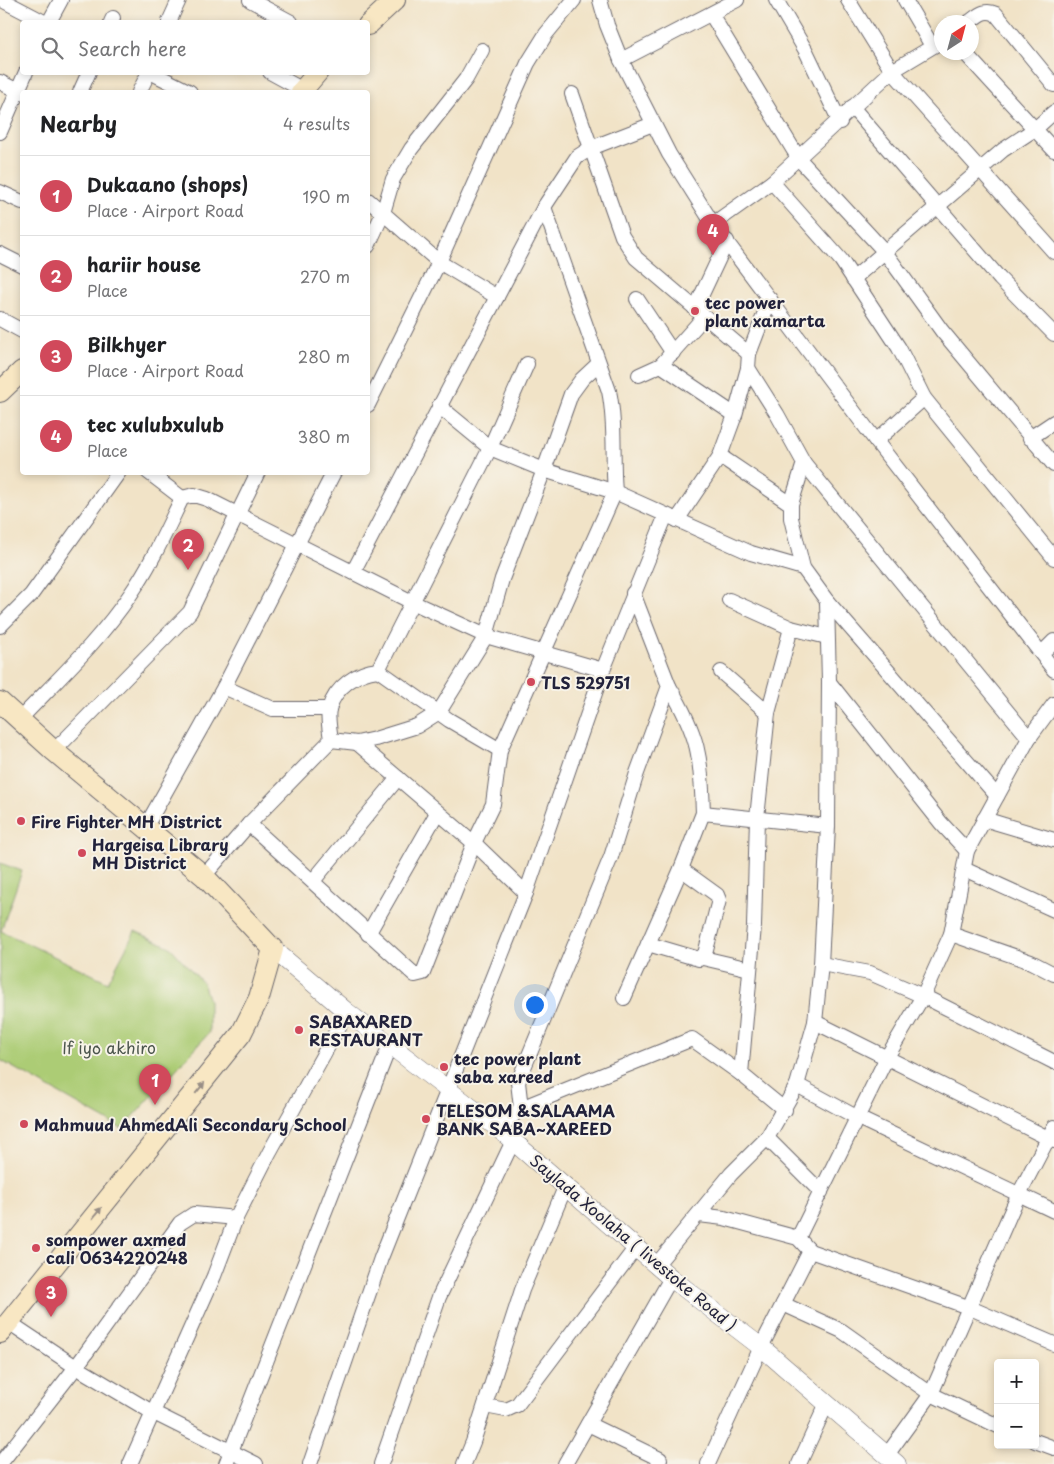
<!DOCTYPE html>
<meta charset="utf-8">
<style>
body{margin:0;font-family:"Playpen Sans",sans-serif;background:#f2f2f2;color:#202124}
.controls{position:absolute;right:15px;bottom:15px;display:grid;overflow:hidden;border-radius:5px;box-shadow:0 2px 8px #0003}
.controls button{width:45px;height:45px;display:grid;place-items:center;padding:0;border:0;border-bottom:1px solid #e0e0e0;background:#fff;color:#202124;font:25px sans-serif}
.compass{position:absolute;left:934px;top:15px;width:45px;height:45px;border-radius:50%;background:#fff;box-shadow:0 2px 8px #0003;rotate:36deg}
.you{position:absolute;left:534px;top:1004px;width:18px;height:18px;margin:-12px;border:4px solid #fff;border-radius:50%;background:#1a73e8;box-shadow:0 0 0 8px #1a73e833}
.badge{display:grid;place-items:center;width:32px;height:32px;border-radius:50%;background:#d1495b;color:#fff;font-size:16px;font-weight:700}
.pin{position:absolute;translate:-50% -41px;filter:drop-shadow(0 1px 2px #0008)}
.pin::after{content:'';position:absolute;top:26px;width:18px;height:15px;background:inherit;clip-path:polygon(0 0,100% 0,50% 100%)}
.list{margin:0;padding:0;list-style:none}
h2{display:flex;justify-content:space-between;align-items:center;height:65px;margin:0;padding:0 20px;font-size:21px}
h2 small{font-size:16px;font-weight:400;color:#757577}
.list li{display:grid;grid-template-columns:32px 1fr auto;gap:15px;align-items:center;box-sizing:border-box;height:80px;padding:0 20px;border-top:1px solid #e0e0e0}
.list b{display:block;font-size:19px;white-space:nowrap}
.list p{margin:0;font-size:16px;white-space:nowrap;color:#757577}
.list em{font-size:16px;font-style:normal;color:#757577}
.icon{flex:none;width:28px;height:28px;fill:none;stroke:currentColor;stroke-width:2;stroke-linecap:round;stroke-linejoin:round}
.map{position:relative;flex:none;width:1054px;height:1464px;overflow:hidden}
.search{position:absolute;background:#fff;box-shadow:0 2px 8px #0003;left:20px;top:20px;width:350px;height:55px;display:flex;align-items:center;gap:12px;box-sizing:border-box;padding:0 18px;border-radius:5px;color:#757577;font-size:19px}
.panel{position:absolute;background:#fff;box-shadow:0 2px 8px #0003;left:20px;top:90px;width:350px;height:385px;border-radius:5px}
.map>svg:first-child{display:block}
.green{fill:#accc74;stroke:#677758}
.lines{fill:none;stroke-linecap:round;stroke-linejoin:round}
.minor-casing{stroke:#6a666c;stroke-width:16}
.tertiary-casing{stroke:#6a666c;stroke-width:19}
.secondary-casing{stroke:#6a666c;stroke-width:22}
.minor{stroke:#fff;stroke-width:14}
.tertiary{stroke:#fff;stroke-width:18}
.secondary{stroke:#f8e7c3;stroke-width:20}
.oneway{fill:#988e86}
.poi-dot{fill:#d1495b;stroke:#f7f3e8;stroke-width:2}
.labels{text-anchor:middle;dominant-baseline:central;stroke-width:4;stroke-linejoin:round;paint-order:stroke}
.poi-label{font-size:16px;font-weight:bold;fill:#22223b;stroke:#f7f3e8;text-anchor:start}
.park-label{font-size:16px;fill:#4b554c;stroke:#f7f3e8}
.street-label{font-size:16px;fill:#22223b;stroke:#f7f3e8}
</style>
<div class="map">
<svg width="1054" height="1464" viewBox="0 0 1054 1464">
<rect width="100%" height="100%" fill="#f7f3e8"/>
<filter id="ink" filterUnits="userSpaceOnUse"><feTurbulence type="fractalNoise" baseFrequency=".02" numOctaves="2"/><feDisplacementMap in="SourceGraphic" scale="10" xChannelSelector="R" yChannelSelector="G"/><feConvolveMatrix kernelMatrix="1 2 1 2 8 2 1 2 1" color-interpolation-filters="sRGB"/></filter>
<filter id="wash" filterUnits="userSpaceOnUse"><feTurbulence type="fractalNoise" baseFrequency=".0096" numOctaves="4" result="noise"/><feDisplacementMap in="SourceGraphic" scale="20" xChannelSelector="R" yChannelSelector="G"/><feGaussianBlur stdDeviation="1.12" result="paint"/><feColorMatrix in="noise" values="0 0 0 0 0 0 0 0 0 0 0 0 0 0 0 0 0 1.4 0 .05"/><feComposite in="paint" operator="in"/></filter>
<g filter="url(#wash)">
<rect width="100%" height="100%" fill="#f1e3c7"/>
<polygon class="green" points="0,863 22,871 1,931 108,982 135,931 170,947 203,983 209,1001 209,1033 122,1129 0,1060"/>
</g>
<g filter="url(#ink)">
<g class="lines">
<defs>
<g id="minor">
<polyline points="2,0 44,22"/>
<polyline points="250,0 291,22"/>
<polyline points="600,0 607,25 621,60 669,154 713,224 876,441 1054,670"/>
<polyline points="776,0 806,51 840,122"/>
<polyline points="848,0 892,71 1054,252"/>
<polyline points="905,0 932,46"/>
<polyline points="711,14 799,159 885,252 942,331 1054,465"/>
<polyline points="49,22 61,0"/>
<polyline points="111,22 113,18"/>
<polyline points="169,22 179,0"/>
<path d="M969,22C978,16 984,8 996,14L1054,85"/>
<polyline points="964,52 1054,150"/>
<polyline points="621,60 737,0"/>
<polyline points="150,72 190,92"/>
<polyline points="270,72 303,90"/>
<polyline points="0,82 22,93"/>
<polyline points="80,92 89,72"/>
<polyline points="139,92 149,72"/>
<polyline points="572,94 622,236 636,258 749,354"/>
<polyline points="852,107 1000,279 1054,334"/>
<polyline points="0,132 26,72"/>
<polyline points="772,182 841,260 899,348 924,398 1054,558"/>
<polyline points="0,192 22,202"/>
<polyline points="368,200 439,262 497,297"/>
<polyline points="713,224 772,182 892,71 942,41"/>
<polyline points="368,246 383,213 393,179 411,149 466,79 482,50"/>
<polyline points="0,254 22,265"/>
<polyline points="853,279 1003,150 1035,129 1054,112"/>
<polyline points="637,299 673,353"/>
<polyline points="695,309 727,241"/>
<polyline points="0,319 22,331"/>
<polyline points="661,365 735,415"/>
<polyline points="639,375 661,365 704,317"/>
<polyline points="368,405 439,262 528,63 546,34 574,0"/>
<polyline points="439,406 490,448 544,470 615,492 751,553 803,568"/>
<polyline points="1030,438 1054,422"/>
<polyline points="876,441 924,398"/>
<polyline points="720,456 791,504"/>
<polyline points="804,463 1029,738"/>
<polyline points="148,472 182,498"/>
<polyline points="677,520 720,456 735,415 748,368 749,354 770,299"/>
<polyline points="353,572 544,207 577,157 591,148 653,124"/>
<polyline points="729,600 791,628 827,637"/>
<polyline points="827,601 997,796"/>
<polyline points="0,626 31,595 119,472"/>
<polyline points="1042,653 1054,641"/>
<path d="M378,670L449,720L500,750L615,492C612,458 616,424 609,391L544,207"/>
<polyline points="721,672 768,713"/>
<polyline points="829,682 941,823 967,851"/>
<path d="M669,686C699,736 701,756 703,813"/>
<polyline points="224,687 273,709 329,709"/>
<path d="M19,720C57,680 99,641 130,595C151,565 166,531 182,498L194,495L207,499L412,602L486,636L603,670"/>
<polyline points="331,740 357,743 375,739 417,726 439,712 486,636 502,579 544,470 571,394 582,379 598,364"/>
<polyline points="357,743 474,843 526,893"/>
<polyline points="54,751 190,612 258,472"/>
<polyline points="984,819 1054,840"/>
<polyline points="249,824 415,975 423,973 474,843 493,804 500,750"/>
<polyline points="145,828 224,687 334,472"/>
<polyline points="964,869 1054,910"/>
<path d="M204,876L249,824L331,740C330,731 327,717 329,709C335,687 357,672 378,670L490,448L527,364"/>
<polyline points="313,881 398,778"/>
<polyline points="368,934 437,813"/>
<polyline points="951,934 1031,962 1054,974"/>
<polyline points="648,944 681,869"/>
<polyline points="703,958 750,969"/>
<polyline points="821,964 870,973 923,996 1054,1062"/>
<polyline points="624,998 648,944 699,959 705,954 719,900 717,895 681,869 703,813 828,826"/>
<polyline points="815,1022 1054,1141"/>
<polyline points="741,1074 754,926 757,818 768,713 791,628"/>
<polyline points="797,1085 858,1118 1054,1211"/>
<polyline points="521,1108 518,1082 611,857 637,773 669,686 633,593"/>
<polyline points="499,1129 521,1108 692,1039 741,1074 785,1110"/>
<polyline points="767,1138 821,1192"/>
<polyline points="699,1215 724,1218 798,1238 810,1251 968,1307 1054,1344"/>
<polyline points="798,1238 887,1057 923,996 951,934 967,851 1029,738 1054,704"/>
<polyline points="657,1264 731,1174 767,1138 797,1085 815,1022 821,964 828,826 829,682 827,601 803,568 791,518 791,504 804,463 777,414 748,368"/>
<polyline points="783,1304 842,1331 931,1394 998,1426"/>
<polyline points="10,1323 76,1367 152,1412 256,1464"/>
<polyline points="485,1406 506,1410 517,1405 637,1246"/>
<polyline points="588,1424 660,1459"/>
<polyline points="1035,1441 1054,1448"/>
<polyline points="887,1455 931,1394 1018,1196 1054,1127"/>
<polyline points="0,1464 76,1367 180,1223 194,1214 236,1218"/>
<polyline points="130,1464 214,1276 236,1218 269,1153 347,1012"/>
<polyline points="226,1464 390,1045"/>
<polyline points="310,1464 381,1258 526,893 603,670 666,515"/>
<polyline points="381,1464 439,1297 513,1141"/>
<polyline points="464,1464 473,1442 522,1290 566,1185"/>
<polyline points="565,1464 671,1278"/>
<polyline points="708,1464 761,1347 810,1251"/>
<polyline points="799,1464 827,1403"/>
</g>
<polyline id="tertiary" points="273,949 347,1012 499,1129 671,1278 761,1347 897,1464"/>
<g id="secondary">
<polyline points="368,25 395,0"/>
<polyline points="301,92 318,72"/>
<polyline points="0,392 22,371"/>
<polyline points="0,702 54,751 204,876 273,949 259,998 241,1034 0,1333"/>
</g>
</defs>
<use href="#minor" class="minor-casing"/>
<use href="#tertiary" class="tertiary-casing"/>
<use href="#secondary" class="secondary-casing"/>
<use href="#minor" class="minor"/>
<use href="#tertiary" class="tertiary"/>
<use href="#secondary" class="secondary"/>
</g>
<defs><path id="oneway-solid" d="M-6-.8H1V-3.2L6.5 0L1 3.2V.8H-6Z" transform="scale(1.25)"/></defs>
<g class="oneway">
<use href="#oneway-solid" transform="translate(200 1088) rotate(-51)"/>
<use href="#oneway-solid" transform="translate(97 1213) rotate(-51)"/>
</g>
</g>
<g class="poi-dot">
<circle cx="695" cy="311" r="5"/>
<circle cx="531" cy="682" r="5"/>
<circle cx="21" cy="821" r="5"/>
<circle cx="82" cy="853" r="5"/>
<circle cx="299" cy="1030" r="5"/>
<circle cx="444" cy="1067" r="5"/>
<circle cx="426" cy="1119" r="5"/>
<circle cx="24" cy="1124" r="5"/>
<circle cx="36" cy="1248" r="5"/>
</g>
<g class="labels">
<g class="poi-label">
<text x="705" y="302">tec power<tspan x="705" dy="18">plant xamarta</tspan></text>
<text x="541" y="682">TLS 529751</text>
<text x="31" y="821">Fire Fighter MH District</text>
<text x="92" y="844">Hargeisa Library<tspan x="92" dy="18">MH District</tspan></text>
<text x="309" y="1021">SABAXARED<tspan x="309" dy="18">RESTAURANT</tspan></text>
<text x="454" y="1058">tec power plant<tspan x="454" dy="18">saba xareed</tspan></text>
<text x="436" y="1110">TELESOM &amp;SALAAMA<tspan x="436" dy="18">BANK SABA~XAREED</tspan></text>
<text x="34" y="1124">Mahmuud AhmedAli Secondary School</text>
<text x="46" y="1239">sompower axmed<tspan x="46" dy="18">cali 0634220248</tspan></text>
</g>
<g class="park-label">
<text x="109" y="1047">If iyo akhiro</text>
</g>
<g class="street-label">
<text transform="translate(634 1242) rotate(40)">Saylada Xoolaha ( livestoke Road )</text>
</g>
</g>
</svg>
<div class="controls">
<button>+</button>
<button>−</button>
</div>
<svg class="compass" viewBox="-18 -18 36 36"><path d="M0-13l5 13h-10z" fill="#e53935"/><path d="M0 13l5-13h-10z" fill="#757577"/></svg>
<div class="you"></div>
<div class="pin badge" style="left:155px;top:1105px">1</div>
<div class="pin badge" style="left:188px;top:570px">2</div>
<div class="pin badge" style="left:51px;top:1317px">3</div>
<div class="pin badge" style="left:713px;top:255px">4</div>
<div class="search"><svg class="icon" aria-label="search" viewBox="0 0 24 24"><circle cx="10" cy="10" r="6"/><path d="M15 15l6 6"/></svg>Search here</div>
<section class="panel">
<h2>Nearby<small>4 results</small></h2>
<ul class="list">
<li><span class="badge">1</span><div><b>Dukaano (shops)</b><p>Place · Airport Road</p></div><em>190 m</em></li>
<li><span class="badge">2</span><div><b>hariir house</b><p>Place</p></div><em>270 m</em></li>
<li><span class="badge">3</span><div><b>Bilkhyer</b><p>Place · Airport Road</p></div><em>280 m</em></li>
<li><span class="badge">4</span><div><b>tec xulubxulub</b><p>Place</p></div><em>380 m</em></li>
</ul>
</section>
</div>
